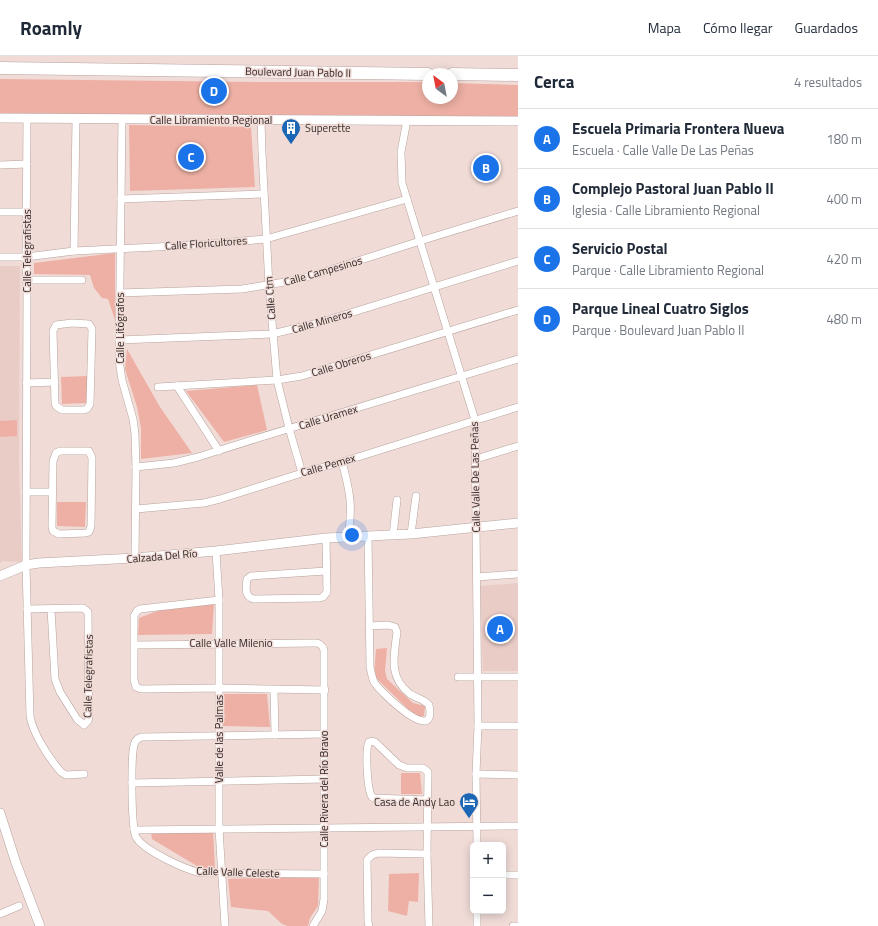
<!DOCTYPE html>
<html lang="es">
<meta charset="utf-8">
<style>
body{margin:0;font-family:"Titillium Web",sans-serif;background:#f2f2f3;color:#1f2937}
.controls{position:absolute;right:12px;bottom:12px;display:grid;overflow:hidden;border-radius:6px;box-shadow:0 2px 10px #0003}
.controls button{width:36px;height:36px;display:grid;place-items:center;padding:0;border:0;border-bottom:1px solid #e0e1e3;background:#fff;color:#1f2937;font:20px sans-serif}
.compass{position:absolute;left:422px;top:12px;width:36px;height:36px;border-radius:50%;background:#fff;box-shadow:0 2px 10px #0003;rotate:328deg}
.you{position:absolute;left:352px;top:479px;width:14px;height:14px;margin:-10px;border:3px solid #fff;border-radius:50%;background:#1a73e8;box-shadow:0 0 0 6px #1a73e833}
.badge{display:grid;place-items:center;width:26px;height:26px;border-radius:50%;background:#1a73e8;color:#fff;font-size:13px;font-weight:700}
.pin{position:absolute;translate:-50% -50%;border:2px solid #fff;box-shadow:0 1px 4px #0006}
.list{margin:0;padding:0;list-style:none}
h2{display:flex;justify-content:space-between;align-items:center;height:52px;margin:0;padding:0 16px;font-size:17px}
h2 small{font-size:13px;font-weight:400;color:#747a83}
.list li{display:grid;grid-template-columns:26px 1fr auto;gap:12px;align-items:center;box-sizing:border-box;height:60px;padding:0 16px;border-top:1px solid #e0e1e3}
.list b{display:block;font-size:15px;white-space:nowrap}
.list p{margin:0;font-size:13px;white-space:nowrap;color:#747a83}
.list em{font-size:13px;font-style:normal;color:#747a83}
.map{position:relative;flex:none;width:518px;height:870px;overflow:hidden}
header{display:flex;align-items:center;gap:24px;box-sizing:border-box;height:56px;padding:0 20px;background:#fff;border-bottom:1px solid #e0e1e3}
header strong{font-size:19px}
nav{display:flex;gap:22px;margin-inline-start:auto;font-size:14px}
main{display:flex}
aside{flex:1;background:#fff}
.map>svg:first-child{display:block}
.built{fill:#eaccc7}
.green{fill:#eeb0a4}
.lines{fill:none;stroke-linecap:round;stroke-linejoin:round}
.street-casing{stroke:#b7a39f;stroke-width:8}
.secondary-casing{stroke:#b7a39f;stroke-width:10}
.highway-casing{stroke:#b7a39f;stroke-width:13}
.street{stroke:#fff;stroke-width:7}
.secondary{stroke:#fff;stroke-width:9}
.highway{stroke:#fff;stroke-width:12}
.labels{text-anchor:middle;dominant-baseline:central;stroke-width:3;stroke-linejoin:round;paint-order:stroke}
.street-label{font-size:11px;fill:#322a28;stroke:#f0dbd7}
.poi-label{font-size:11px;fill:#322a28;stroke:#f0dbd7;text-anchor:start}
</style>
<header>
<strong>Roamly</strong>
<nav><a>Mapa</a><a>Cómo llegar</a><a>Guardados</a></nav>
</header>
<main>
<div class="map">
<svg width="518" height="870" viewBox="0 0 518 870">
<rect width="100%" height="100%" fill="#f0dbd7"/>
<g class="built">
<polygon points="0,210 20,210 19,407 22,506 3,505 0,507"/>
<polygon points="518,527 518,615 483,615 480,530"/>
</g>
<g class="green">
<polygon points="0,23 260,26 428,26 428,42 452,42 452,27 518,29 518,61 0,58"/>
<polygon points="129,69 251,71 255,131 130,135"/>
<polygon points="115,197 115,264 108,243 102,242 94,232 90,219 34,218 34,207"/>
<polygon points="127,293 160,351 192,397 141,403 141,372 137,351 125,313"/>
<polygon points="87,320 88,347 62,348 61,321"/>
<polygon points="257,329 267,374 224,386 186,335"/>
<polygon points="17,364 17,380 0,381 0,365"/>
<polygon points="57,446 86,446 85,471 57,470"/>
<polygon points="214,548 212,578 138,579 139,562 160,554"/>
<polygon points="387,592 385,615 387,623 413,647 425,650 424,660 416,661 374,620 376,593"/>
<polygon points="224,638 267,638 270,671 223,670"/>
<polygon points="401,717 420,717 422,738 401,738"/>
<polygon points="213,775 215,812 202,813 152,783 151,777"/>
<polygon points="419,817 418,846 409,845 407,860 388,855 389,818"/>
<polygon points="319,820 318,850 310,862 308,870 288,870 282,868 268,855 231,851 228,823"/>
</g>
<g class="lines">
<defs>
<g id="street">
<path d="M27,62L26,201L27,233L26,509L30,660C33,678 49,702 61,716L66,719L84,718"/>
<polyline points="122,63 119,304 122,324 133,363 135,378 136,411 135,502"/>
<polyline points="261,64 262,96 269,230 277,324 289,372 302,417"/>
<polyline points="407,64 401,96 402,127 475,364 478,670 476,718 477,789"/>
<polyline points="0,109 27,108"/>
<polyline points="121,143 264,138"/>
<polyline points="0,156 27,156"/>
<polyline points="74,195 76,63"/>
<polyline points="0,201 26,201 74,195 197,189 266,183 407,143"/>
<polyline points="27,224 82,224"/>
<polyline points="120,237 242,233 291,225 314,219 420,185 518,155"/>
<polygon points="72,267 89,268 92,273 90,348 87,353 84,354 62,354 56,350 55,347 53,275 56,269"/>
<polyline points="119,284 272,278 318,267 518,205"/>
<polyline points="26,327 55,326"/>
<polyline points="177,330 219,395"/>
<polyline points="158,331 277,324 302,320 518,254"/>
<polygon points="60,395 89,395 92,402 91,470 89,476 86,477 59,478 53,475 52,471 53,405 56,397"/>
<polyline points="476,403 518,390"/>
<path d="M342,406C350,435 353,451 348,480"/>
<polyline points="136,411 174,407 198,401 255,383 518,303"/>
<polyline points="26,436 52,436"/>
<polyline points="136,453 204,447 220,443 302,417 342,406 518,351"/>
<polyline points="411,478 416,440"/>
<polyline points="393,479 397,444"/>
<path d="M368,480L370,611C371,616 372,621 374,626C380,636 438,692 429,649C424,643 416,642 410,638C388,621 394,600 397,576L395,571L388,569L369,570"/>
<path d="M326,482L327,536L323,541L320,542L254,543C244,541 246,531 247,523L251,520L326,515"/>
<polyline points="216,495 219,544 219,773 225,870"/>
<polyline points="477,521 518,518"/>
<polyline points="219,544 140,553 137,555 134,560 134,624 136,631 141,633 219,632 325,634"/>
<polyline points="27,553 83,552 88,556 89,661 88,665 84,669 77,663 60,636 55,623 51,553"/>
<path d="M135,589L315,587C320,587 322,589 324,594V843L322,855L313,870"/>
<polyline points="458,621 518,621"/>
<polyline points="274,634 275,679"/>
<polyline points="478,670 518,670"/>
<polyline points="476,718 518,719"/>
<polyline points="132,727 325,723"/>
<path d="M427,744L374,742L372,741C367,734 365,692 369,686L372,685L375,686L399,709L407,712H423L428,716L427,798L429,870"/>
<polyline points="134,774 518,770"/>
<path d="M324,818L203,817C187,815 143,794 136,781C131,770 131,701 134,689C135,684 138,682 142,681L325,678"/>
<polyline points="503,819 518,819"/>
<polyline points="477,855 477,870"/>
<polyline points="0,858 19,850"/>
<polyline points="369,870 368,866 367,804 372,799 378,797 427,798"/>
<polyline points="513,870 518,870"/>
</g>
<g id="secondary">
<polyline points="0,62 518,65"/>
<polyline points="0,520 26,509 39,507 135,502 216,495 326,482 411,478 518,467"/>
<polyline points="0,757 16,807 40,870"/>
</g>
<g id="highway">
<polyline points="0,12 428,18"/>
<polyline points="452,18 518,19"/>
</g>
</defs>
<use href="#street" class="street-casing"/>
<use href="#secondary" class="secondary-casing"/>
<use href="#highway" class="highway-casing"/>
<use href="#street" class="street"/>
<use href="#secondary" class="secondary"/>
<use href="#highway" class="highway"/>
</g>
<defs>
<symbol id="building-pin" viewBox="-11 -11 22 30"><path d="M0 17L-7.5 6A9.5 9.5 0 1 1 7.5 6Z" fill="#1b67b6" stroke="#f0dbd7"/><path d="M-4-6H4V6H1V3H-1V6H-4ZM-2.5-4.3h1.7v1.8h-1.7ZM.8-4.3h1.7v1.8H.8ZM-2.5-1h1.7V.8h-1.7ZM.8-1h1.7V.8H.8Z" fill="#fff"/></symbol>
<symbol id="hotel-pin" viewBox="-11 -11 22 30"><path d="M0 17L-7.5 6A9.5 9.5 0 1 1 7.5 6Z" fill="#1b67b6" stroke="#f0dbd7"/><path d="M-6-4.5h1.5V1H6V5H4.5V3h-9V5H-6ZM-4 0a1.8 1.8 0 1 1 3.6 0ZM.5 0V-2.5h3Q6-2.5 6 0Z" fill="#fff"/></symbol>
</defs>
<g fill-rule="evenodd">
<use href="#building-pin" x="280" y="61" width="22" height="30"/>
<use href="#hotel-pin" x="458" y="735" width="22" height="30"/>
</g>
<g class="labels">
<g class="street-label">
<text transform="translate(298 16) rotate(1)">Boulevard Juan Pablo II</text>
<text x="211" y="64">Calle Libramiento Regional</text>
<text transform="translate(206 187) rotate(-4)">Calle Floricultores</text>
<text transform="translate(27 195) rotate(-90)">Calle Telegrafistas</text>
<text transform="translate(323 215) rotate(-16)">Calle Campesinos</text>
<text transform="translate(270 242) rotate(-94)">Calle Ctm</text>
<text transform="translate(322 265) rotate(-16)">Calle Mineros</text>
<text transform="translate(120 272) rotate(-90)">Calle Litógrafos</text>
<text transform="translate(341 308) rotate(-17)">Calle Obreros</text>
<text transform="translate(328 361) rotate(-17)">Calle Uramex</text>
<text transform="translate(328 409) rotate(-16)">Calle Pemex</text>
<text transform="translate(475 421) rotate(-91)">Calle Valle De Las Peñas</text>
<text transform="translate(162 500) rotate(-5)">Calzada Del Río</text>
<text x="231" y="587">Calle Valle Milenio</text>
<text transform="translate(88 620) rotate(-89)">Calle Telegrafistas</text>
<text transform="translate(219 683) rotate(-90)">Valle de las Palmas</text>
<text transform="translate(324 733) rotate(-90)">Calle Rivera del Río Bravo</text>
<text transform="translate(238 816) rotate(2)">Calle Valle Celeste</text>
</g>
<g class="poi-label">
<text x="305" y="72">Superette</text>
<text x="455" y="746" text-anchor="end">Casa de Andy Lao</text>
</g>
</g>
</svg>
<div class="controls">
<button>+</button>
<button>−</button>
</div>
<svg class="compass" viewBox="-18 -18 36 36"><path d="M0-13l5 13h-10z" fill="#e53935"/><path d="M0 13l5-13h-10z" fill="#747a83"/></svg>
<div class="you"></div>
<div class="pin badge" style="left:500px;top:573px">A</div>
<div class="pin badge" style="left:486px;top:112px">B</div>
<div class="pin badge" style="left:191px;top:101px">C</div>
<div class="pin badge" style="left:214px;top:35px">D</div>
</div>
<aside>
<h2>Cerca<small>4 resultados</small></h2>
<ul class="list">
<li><span class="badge">A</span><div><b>Escuela Primaria Frontera Nueva</b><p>Escuela · Calle Valle De Las Peñas</p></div><em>180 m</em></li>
<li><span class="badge">B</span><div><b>Complejo Pastoral Juan Pablo II</b><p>Iglesia · Calle Libramiento Regional</p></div><em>400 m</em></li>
<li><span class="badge">C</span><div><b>Servicio Postal</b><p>Parque · Calle Libramiento Regional</p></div><em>420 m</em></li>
<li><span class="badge">D</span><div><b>Parque Lineal Cuatro Siglos</b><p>Parque · Boulevard Juan Pablo II</p></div><em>480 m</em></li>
</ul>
</aside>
</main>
